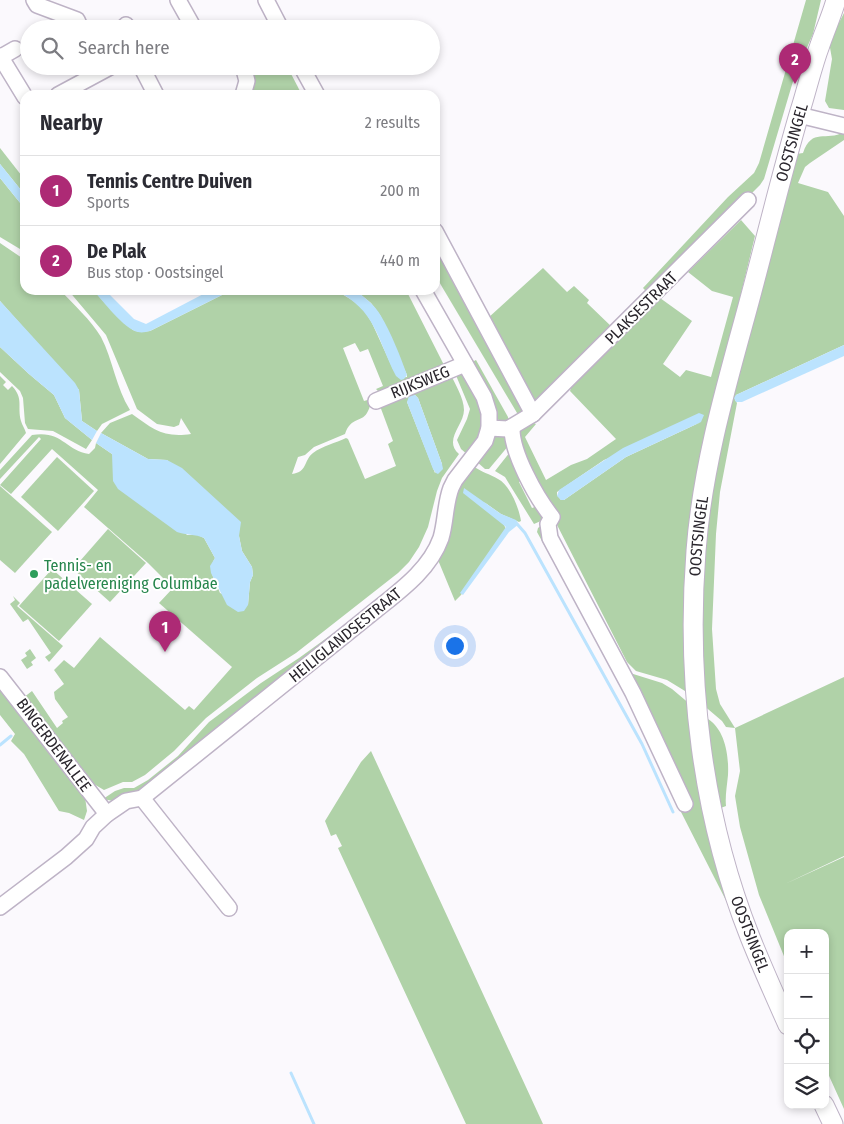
<!DOCTYPE html>
<meta charset="utf-8">
<style>
body{margin:0;font-family:"Fira Sans Condensed",sans-serif;background:#f7f7f7;color:#2b2b33}
.controls{position:absolute;right:15px;bottom:15px;display:grid;overflow:hidden;border-radius:10px;box-shadow:0 2px 8px #0003}
.controls button{width:45px;height:45px;display:grid;place-items:center;padding:0;border:0;border-bottom:1px solid #e1e1e2;background:#fff;color:#2b2b33;font:25px sans-serif}
.you{position:absolute;left:454px;top:645px;width:18px;height:18px;margin:-12px;border:4px solid #fff;border-radius:50%;background:#1a73e8;box-shadow:0 0 0 8px #1a73e833}
.badge{display:grid;place-items:center;width:32px;height:32px;border-radius:50%;background:#ad2a75;color:#fff;font-size:16px;font-weight:700}
.pin{position:absolute;translate:-50% -41px;filter:drop-shadow(0 1px 2px #0008)}
.pin::after{content:'';position:absolute;top:26px;width:18px;height:15px;background:inherit;clip-path:polygon(0 0,100% 0,50% 100%)}
.list{margin:0;padding:0;list-style:none}
h2{display:flex;justify-content:space-between;align-items:center;height:65px;margin:0;padding:0 20px;font-size:21px}
h2 small{font-size:16px;font-weight:400;color:#7c7c81}
.list li{display:grid;grid-template-columns:32px 1fr auto;gap:15px;align-items:center;box-sizing:border-box;height:70px;padding:0 20px;border-top:1px solid #e1e1e2}
.list b{display:block;font-size:19px;white-space:nowrap}
.list p{margin:0;font-size:16px;white-space:nowrap;color:#7c7c81}
.list em{font-size:16px;font-style:normal;color:#7c7c81}
.icon{flex:none;width:28px;height:28px;fill:none;stroke:currentColor;stroke-width:2;stroke-linecap:round;stroke-linejoin:round}
.map{position:relative;flex:none;width:844px;height:1124px;overflow:hidden}
.search{position:absolute;background:#fff;box-shadow:0 2px 8px #0003;left:20px;top:20px;width:420px;height:55px;display:flex;align-items:center;gap:12px;box-sizing:border-box;padding:0 18px;border-radius:28px;color:#7c7c81;font-size:19px}
.panel{position:absolute;background:#fff;box-shadow:0 2px 8px #0003;left:20px;top:90px;width:420px;height:205px;border-radius:15px}
.map>svg:first-child{display:block}
.green{fill:#b0d2a8;fill-rule:evenodd}
.water{fill:#bbe3fe}
.lines{fill:none;stroke-linecap:round;stroke-linejoin:round}
.stream{stroke:#bbe3fe;stroke-width:3}
.minor-casing{stroke:#beb3c6;stroke-width:18}
.major-casing{stroke:#beb3c6;stroke-width:21}
.minor{stroke:#fff;stroke-width:15}
.major{stroke:#fff;stroke-width:19}
.leisure-dot{fill:#2e9e5b;stroke:#fff;stroke-width:2}
.labels{text-anchor:middle;dominant-baseline:central;stroke-width:4;stroke-linejoin:round;paint-order:stroke}
.street-label{font-size:16px;fill:#2a262d;stroke:#fff}
.leisure-label{font-size:16px;fill:#27864d;stroke:#fff;text-anchor:start}
</style>
<div class="map">
<svg width="844" height="1124" viewBox="0 0 844 1124">
<rect width="100%" height="100%" fill="#fbf9fd"/>
<g class="green">
<polygon points="806,0 821,0 813,34 805,52 802,51 764,179 760,185 650,295 643,288 728,197 754,173 759,163"/>
<polygon points="844,13 844,110 829,108 825,101 832,59 829,42"/>
<polygon points="255,66 287,66 302,95 247,95"/>
<path d="M844,132V140L810,163L805,167L798,183L828,192L844,216V345L736,395L735,400L737,403L720,492L716,534L712,629L716,689L720,704L735,728L844,677V856L785,884L844,857V1109L825,1067V933H788V966L759,895L740,827L735,796L740,771L735,728L726,727L722,721L702,704L698,607L712,471L796,154L803,153C812,127 826,142 844,132Z"/>
<polygon points="0,148 25,180 25,195 0,164"/>
<polygon points="0,178 25,209 25,252 0,237"/>
<path d="M741,220L755,236L712,413L690,686L685,691L667,680L636,671L627,662L554,519L559,515L557,510H554L525,464L516,430L532,422L536,424L525,437L546,480L571,465L587,459L616,439L570,391L571,388L570,386L660,298L692,321L663,364L680,377L686,370L711,377L733,297L712,291L688,272ZM701,422L626,457L564,500H561L557,495V492L604,460Z"/>
<path d="M0,243L25,260V290H60C73,304 91,320 101,337C113,360 116,388 130,410L102,424L97,431L82,421L79,390L0,301Z"/>
<polygon points="435,243 524,411 520,418 435,275"/>
<polygon points="543,268 567,292 574,286 589,300 587,303 614,329 536,406 488,318"/>
<path d="M68,290H93L120,319L133,330L139,332L150,331L232,290H335L352,300L364,310L372,323L393,369L399,378L407,377V375L380,315L371,303L355,290H406L445,367L379,392L376,389L383,386L368,349L360,352L355,343L343,348L364,401L371,399C370,403 370,408 368,411C363,423 351,416 345,434L314,447L305,455L298,457L292,474C308,472 303,461 313,453C322,446 336,443 346,438L348,439L365,479L396,466L388,444L393,441L380,406L450,373C455,384 464,398 464,410C464,425 443,440 459,454L442,478L437,491L428,527L419,547L409,562L398,573L296,653L257,678L206,718L174,751L145,775L132,782H123L104,790L92,783L82,773L23,698L32,691L57,728L63,723L62,721L68,717L55,699L54,692L64,684L54,670L64,660L74,668L100,637L185,710L189,706L194,710L232,667L159,603L173,588L148,563L84,507L98,490L52,449L11,494L0,485L41,439L39,437L0,479V470L32,435C62,430 65,450 89,454L95,448L96,443L112,454L187,535H198L204,538L215,558C207,572 215,579 220,593L248,605L250,582L253,575L252,567L242,551L239,536L167,460L148,459L101,433L110,423L132,414C153,429 163,438 191,434L181,418L179,425L174,427L157,424L137,409L106,335ZM415,395L418,398L442,464L435,473L407,402Z"/>
<polygon points="0,347 29,374 54,395 65,418 92,440 86,449 53,431 28,429 25,423 23,398 20,391 0,372"/>
<polygon points="476,360 508,417 509,422 501,422 495,417 470,363"/>
<polygon points="455,373 466,376 481,402 482,432 468,455 461,449 457,440 467,419 470,409"/>
<path d="M0,376L6,382L3,385L8,390L12,386C24,399 17,406 21,421C22,425 25,429 26,433L0,464Z"/>
<polygon points="500,435 506,436 509,445 489,469 485,469 476,461 493,438"/>
<polygon points="510,452 525,478 519,482 532,508 540,505 544,514 543,520 534,524 508,482 505,477 495,471"/>
<polygon points="57,457 94,491 58,531 21,497"/>
<path d="M473,466C481,472 490,474 498,479C510,485 519,508 521,521L519,522L501,514L484,502L504,525L506,529L461,595L455,601L438,560L455,491Z"/>
<polygon points="0,486 52,532 15,573 0,560"/>
<polygon points="543,524 630,673 662,683 672,689 691,705 744,936 680,810 626,695 537,532 538,528"/>
<polygon points="108,529 146,563 110,602 73,569"/>
<polygon points="52,569 92,604 59,641 19,606"/>
<polygon points="13,596 20,603 17,606 63,646 49,662 45,657 51,653 28,619 23,622 10,604 15,600"/>
<polygon points="378,601 140,792 123,794 113,801 103,799 115,791 124,788 134,788 148,780 178,756 209,722 261,683 299,658"/>
<polygon points="30,649 36,658 31,662 33,665 27,669 21,660 27,656 25,653"/>
<polygon points="0,684 85,797 87,811 84,820 69,813 59,811 24,754 11,741 15,734 0,715"/>
<path d="M708,719C725,730 729,755 728,775C727,786 725,796 726,806L718,809L704,723Z"/>
<polygon points="371,751 543,1124 466,1124 338,848 342,846 336,834 331,836 325,821 361,762"/>
</g>
<g class="water">
<polygon points="0,164 25,195 25,209 0,178"/>
<path d="M93,290H105L134,319L146,324L211,290H232L150,331C146,332 142,333 138,332C124,329 103,301 93,290Z"/>
<path d="M335,290H355C364,297 375,305 381,316C391,333 400,355 407,375L404,379L401,380L396,376C377,339 376,310 335,290Z"/>
<polygon points="0,301 75,383 79,390 82,421 97,431 92,440 65,418 54,395 29,374 0,347"/>
<polygon points="844,345 844,356 742,402 736,402 734,398 736,395"/>
<polygon points="415,395 418,398 442,464 443,469 438,474 436,473 433,469 407,402 409,396"/>
<polygon points="699,413 704,415 701,422 626,457 564,500 561,500 557,496 559,490 623,448"/>
<path d="M101,433L148,459L167,460L182,468L241,522L239,536L242,551L252,567L253,575L250,582L248,605L244,611L238,612L227,605L211,573L210,566L215,558L204,538C195,534 186,535 177,532L118,489L113,481L112,454L96,443Z"/>
<polygon points="464,488 501,514 516,520 519,524 509,532 463,595 460,593 506,527 463,493"/>
</g>
<g class="lines">
<g class="stream">
<polyline points="518,525 525,533 642,744 673,812"/>
<polyline points="0,745 11,736"/>
<polyline points="291,1073 314,1124"/>
</g>
<defs>
<g id="minor">
<polyline points="34,0 37,5 77,20 81,29"/>
<polyline points="178,0 192,25 196,29"/>
<polyline points="266,0 281,29"/>
<polyline points="125,29 126,25"/>
<polyline points="0,56 25,97"/>
<polyline points="1,57 15,49"/>
<polyline points="141,66 156,95"/>
<polyline points="243,66 247,81 243,95"/>
<polyline points="301,66 317,95"/>
<polyline points="58,95 112,66"/>
<polyline points="799,115 844,126"/>
<polyline points="435,231 533,414"/>
<polyline points="376,401 465,364"/>
<path d="M512,427C511,452 536,497 552,517L548,524L550,538L633,693L685,804"/>
<polyline points="489,428 508,429 533,414 748,200"/>
<polyline points="0,677 107,814"/>
<polyline points="142,798 229,908"/>
<path d="M0,907L66,857L86,839L93,827L107,814L126,801L142,798L376,610C401,590 430,569 441,538C446,521 445,504 451,488L455,480L485,441L489,428V413L484,397L423,290"/>
</g>
<g id="major">
<path id="s1" d="M788,1025C775,996 762,967 750,937C702,816 686,681 696,551C702,471 724,393 745,317C764,248 780,179 800,111C807,89 812,66 820,45C825,30 832,15 836,0"/>
<polyline points="824,1105 833,1124"/>
</g>
</defs>
<use href="#minor" class="minor-casing"/>
<use href="#major" class="major-casing"/>
<use href="#minor" class="minor"/>
<use href="#major" class="major"/>
</g>
<circle class="leisure-dot" cx="34" cy="574" r="5"/>
<g class="labels">
<g class="street-label">
<text stroke="none"><textPath href="#s1" startOffset="909">OOSTSINGEL</textPath></text>
<text transform="translate(641 308) rotate(-45)">PLAKSESTRAAT</text>
<text transform="translate(420 382) rotate(-22)">RIJKSWEG</text>
<text stroke="none"><textPath href="#s1" startOffset="504">OOSTSINGEL</textPath></text>
<text transform="translate(345 635) rotate(-39)">HEILIGLANDSESTRAAT</text>
<text transform="translate(54 745) rotate(53)">BINGERDENALLEE</text>
<text transform="translate(750 934) rotate(69)">OOSTSINGEL</text>
</g>
<g class="leisure-label">
<text x="44" y="565">Tennis- en<tspan x="44" dy="18">padelvereniging Columbae</tspan></text>
</g>
</g>
</svg>
<div class="controls">
<button>+</button>
<button>−</button>
<button><svg class="icon" aria-label="locate" viewBox="0 0 24 24"><circle cx="12" cy="12" r="6"/><path d="M12 2v4M12 18v4M2 12h4M18 12h4"/></svg></button>
<button><svg class="icon" aria-label="layers" viewBox="0 0 24 24"><path d="M12 4l9 5-9 5-9-5zM3 14l9 5 9-5"/></svg></button>
</div>
<div class="you"></div>
<div class="pin badge" style="left:165px;top:652px">1</div>
<div class="pin badge" style="left:795px;top:84px">2</div>
<div class="search"><svg class="icon" aria-label="search" viewBox="0 0 24 24"><circle cx="10" cy="10" r="6"/><path d="M15 15l6 6"/></svg>Search here</div>
<section class="panel">
<h2>Nearby<small>2 results</small></h2>
<ul class="list">
<li><span class="badge">1</span><div><b>Tennis Centre Duiven</b><p>Sports</p></div><em>200 m</em></li>
<li><span class="badge">2</span><div><b>De Plak</b><p>Bus stop · Oostsingel</p></div><em>440 m</em></li>
</ul>
</section>
</div>
